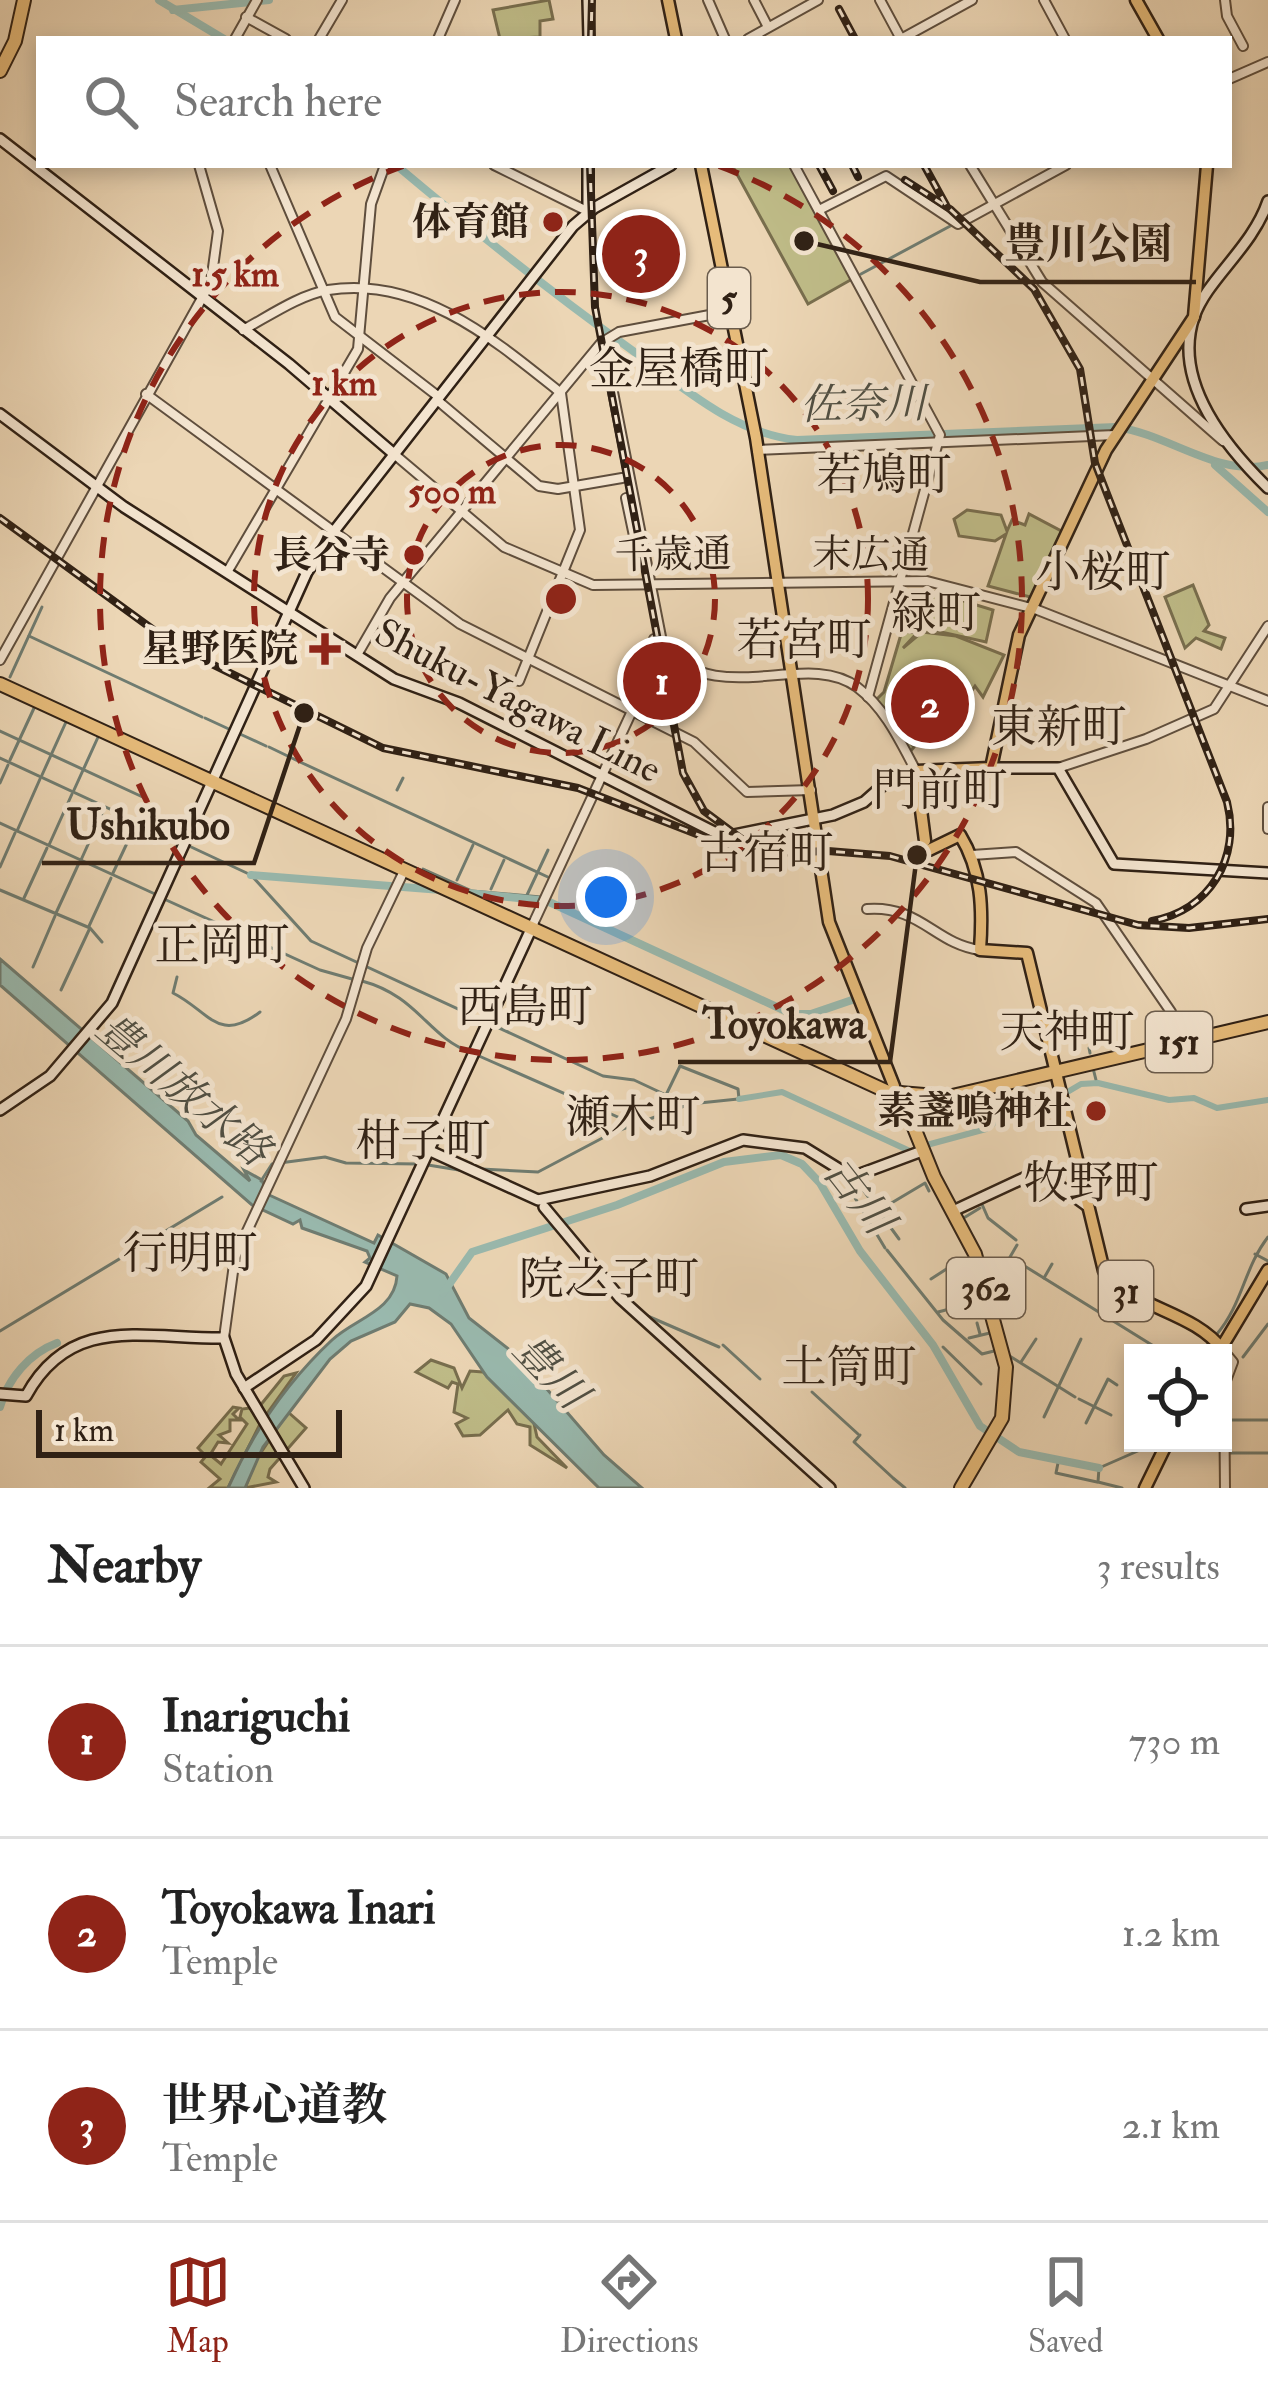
<!DOCTYPE html>
<meta charset="utf-8">
<style>
body{margin:0;font-family:"IM FELL Double Pica","Noto Serif JP",serif;background:#f2f2f2;color:#222}
.controls{position:absolute;right:36px;bottom:36px;display:grid;overflow:hidden;border-radius:0px;box-shadow:0 6px 18px #0003}
.controls button{width:108px;height:108px;display:grid;place-items:center;padding:0;border:0;border-bottom:3px solid #e0e0e0;background:#fff;color:#222;font:60px sans-serif}
.scale{position:absolute;left:36px;bottom:30px;width:306px;box-sizing:border-box;padding-left:12px;border:6px solid #302115;border-top:0;font-size:33px;line-height:42px;white-space:nowrap;color:#302115;-webkit-text-stroke:9px #f3e4cf;paint-order:stroke}
.you{position:absolute;left:606px;top:897px;width:42px;height:42px;margin:-30px;border:9px solid #fff;border-radius:50%;background:#1a73e8;box-shadow:0 0 0 18px #1a73e833}
.badge{display:grid;place-items:center;width:78px;height:78px;border-radius:50%;background:#8f2418;color:#fff;font-size:39px;font-weight:700}
.pin{position:absolute;translate:-50% -50%;border:6px solid #fff;box-shadow:0 3px 12px #0006}
.list{margin:0;padding:0;list-style:none}
h2{display:flex;justify-content:space-between;align-items:center;height:156px;margin:0;padding:0 48px;font-size:51px}
h2 small{font-size:39px;font-weight:400;color:#767676}
.list li{display:grid;grid-template-columns:78px 1fr auto;gap:36px;align-items:center;box-sizing:border-box;height:192px;padding:0 48px;border-top:3px solid #e0e0e0}
.list b{display:block;font-size:45px;white-space:nowrap}
.list p{margin:0;font-size:39px;white-space:nowrap;color:#767676}
.list em{font-size:39px;font-style:normal;color:#767676}
.icon{flex:none;width:66px;height:66px;fill:none;stroke:currentColor;stroke-width:2;stroke-linecap:round;stroke-linejoin:round}
.map{position:relative;flex:none;width:1268px;height:1488px;overflow:hidden}
.search{position:absolute;background:#fff;box-shadow:0 6px 18px #0003;left:36px;right:36px;top:36px;height:132px;display:flex;align-items:center;gap:30px;box-sizing:border-box;padding:0 42px;border-radius:0px;color:#767676;font-size:45px}
.sheet{height:732px;background:#fff}
nav{display:flex;justify-content:space-around;align-items:center;box-sizing:border-box;height:168px;border-top:3px solid #e0e0e0;background:#fff;font-size:33px;color:#767676}
nav a{display:grid;justify-items:center;gap:6px}
nav .on{color:#8f2418}
.map>svg:first-child{display:block}
.green{fill:#bfbc88;stroke:#786e4e;stroke-width:3}
.water{fill:#99b9ae;stroke:#6f7c71;stroke-width:3}
.lines{fill:none;stroke-linecap:round;stroke-linejoin:round}
.stream{stroke:#6f7c71;stroke-width:3}
.canal{stroke:#99b9ae;stroke-width:6}
.river{stroke:#99b9ae;stroke-width:8}
.tertiary-casing{stroke:#5f4e3d;stroke-width:12}
.secondary-casing{stroke:#302115;stroke-width:14}
.primary-casing{stroke:#302115;stroke-width:15}
.trunk-casing{stroke:#302115;stroke-width:16}
.tertiary{stroke:#f3e4cf;stroke-width:8}
.secondary{stroke:#f3e4cf;stroke-width:9}
.primary{stroke:#e6bb7a;stroke-width:10}
.trunk{stroke:#e6bb7a;stroke-width:12}
.rail-casing{stroke:#302115;stroke-width:8}
.rail{stroke:#f3e4cf;stroke-width:3;stroke-dasharray:9;stroke-linecap:butt}
.ring{fill:none;stroke:#8f2418;stroke-width:6;stroke-dasharray:21 15}
.poi-dot{fill:#8f2418;stroke:#f3e4cf;stroke-width:4.5}
.labels{text-anchor:middle;dominant-baseline:central;stroke-width:10;stroke-linejoin:round;paint-order:stroke}
.shield{fill:#f3e4cf;stroke:#6a5c4d;stroke-width:3}
.shield-label{font-size:36px;font-weight:bold;fill:#302115}
.poi-label{font-size:39px;font-weight:bold;fill:#302115;stroke:#f3e4cf;text-anchor:end}
.street-label{font-size:39px;fill:#302115;stroke:#f3e4cf}
.water-label{font-size:42px;font-style:italic;fill:#504f43;stroke:#f3e4cf}
.quarter-label{font-size:45px;fill:#302115;stroke:#f3e4cf}
.centre{fill:#8f2418;stroke:#f3e4cf;stroke-width:6}
.ring-label{font-size:36px;text-anchor:middle;font-weight:bold;fill:#8f2418;stroke:#f3e4cf;stroke-width:10;stroke-linejoin:round;paint-order:stroke}
.leader{fill:none;stroke:#302115;stroke-width:4.5}
.callout-dot{fill:#302115;stroke:#f3e4cf;stroke-width:4.5}
.callout-label{font-size:42px;text-anchor:middle;font-weight:bold;fill:#302115;stroke:#f3e4cf;stroke-width:10;stroke-linejoin:round;paint-order:stroke}
</style>
<div class="map">
<svg width="1268" height="1488" viewBox="0 0 1268 1488">
<rect width="100%" height="100%" fill="#ecd6b5"/>
<filter id="stains"><feTurbulence type="fractalNoise" baseFrequency=".00167" numOctaves="4"/><feColorMatrix values="0 0 0 0 .2 0 0 0 0 .09 0 0 0 0 .02 0 0 0 .5 -.17"/></filter>
<radialGradient id="worn" r=".72"><stop offset=".6" stop-color="#630" stop-opacity="0"/><stop offset="1" stop-color="#630" stop-opacity=".3"/></radialGradient>
<g class="green">
<polygon points="549,0 553,19 540,21 540,37 500,39 493,10"/>
<polygon points="732,165 792,165 854,278 808,304"/>
<polygon points="967,510 1001,515 1007,531 1012,520 1025,525 1029,514 1065,533 1034,598 988,586 1006,534 995,541 959,536 954,519"/>
<polygon points="1193,585 1209,625 1204,631 1225,638 1221,649 1196,638 1185,648 1165,597"/>
<polygon points="934,592 993,610 986,642 923,628"/>
<polygon points="902,631 917,633 903,648 922,632 956,636 1004,655 983,697 975,686 965,701 945,699 925,722 910,694 895,696 892,705 913,730 906,737 914,747 910,752 876,700 884,692"/>
<polygon points="431,1360 454,1368 462,1388 470,1371 483,1372 533,1419 537,1437 567,1468 530,1445 530,1427 517,1424 508,1410 480,1435 463,1436 456,1424 467,1418 454,1412 458,1384 452,1382 448,1388 416,1372"/>
<polygon points="296,1373 261,1422 228,1488 209,1488 220,1479 201,1462 206,1456 198,1448 233,1407 239,1408 233,1414 239,1420 230,1420 230,1431 219,1435 228,1443 218,1442 210,1455 221,1464 247,1424 240,1417 242,1409 259,1407 284,1376"/>
<polygon points="288,1412 306,1428 270,1469 268,1477 276,1482 245,1488 256,1460"/>
</g>
<path class="water" d="M0,959L188,1121L196,1135L250,1181L244,1170L262,1180L267,1194L374,1243L378,1235L446,1274L469,1318L520,1358L604,1455L642,1488H599L487,1377L451,1324L429,1308L410,1304L395,1322L351,1341L330,1359L263,1447L245,1488H228C253,1432 287,1382 332,1340C354,1319 395,1311 397,1276L365,1262L370,1258L367,1251L302,1228L300,1220L293,1224L252,1205L0,985Z"/>
<g class="lines">
<g class="stream">
<polyline points="861,274 954,224"/>
<polyline points="29,636 202,717"/>
<polyline points="10,677 42,607"/>
<polyline points="205,718 231,730"/>
<polyline points="0,731 147,799"/>
<polyline points="240,734 266,746"/>
<polyline points="269,747 298,761"/>
<polyline points="0,758 181,842"/>
<polyline points="10,760 35,706"/>
<polyline points="300,762 550,878"/>
<polyline points="42,775 66,722"/>
<polyline points="0,783 8,765"/>
<polyline points="74,790 99,735"/>
<polyline points="397,790 403,778"/>
<polyline points="0,823 155,894"/>
<polyline points="17,831 40,779"/>
<polyline points="49,845 72,794"/>
<polyline points="189,846 251,875 311,941 603,1076 634,1080 666,1095 680,1066 738,1089 739,1099"/>
<polyline points="81,860 104,809"/>
<polyline points="0,867 15,833"/>
<polyline points="423,869 472,891 541,897"/>
<polyline points="113,873 136,824"/>
<polyline points="457,880 473,845"/>
<polyline points="491,889 504,860"/>
<polyline points="0,890 90,928 102,942"/>
<polyline points="527,895 548,850"/>
<polyline points="24,898 47,848"/>
<polyline points="164,899 320,970 352,979"/>
<polyline points="56,913 79,863"/>
<polyline points="89,926 111,878"/>
<polyline points="33,967 55,916"/>
<path d="M177,977L173,993C209,1011 218,1044 260,1012"/>
<path d="M362,981C418,996 428,1037 470,1052"/>
<polyline points="61,990 89,930"/>
<polyline points="1089,1048 1090,1053"/>
<polyline points="479,1056 636,1125"/>
<polyline points="1093,1068 1096,1080"/>
<polyline points="1097,1082 1098,1083"/>
<polyline points="657,1115 665,1097"/>
<polyline points="428,1165 465,1171"/>
<polyline points="481,1169 538,1172 612,1133 690,1104 738,1099"/>
<polyline points="856,1180 899,1239"/>
<polyline points="261,1181 272,1164 325,1157 346,1163 418,1164"/>
<polyline points="861,1191 855,1198 885,1248"/>
<polyline points="981,1202 988,1218 1016,1240"/>
<polyline points="878,1211 925,1183 929,1191"/>
<polyline points="962,1219 980,1208"/>
<polyline points="1017,1245 1010,1257 1160,1350"/>
<polyline points="887,1250 943,1320 982,1354 994,1351"/>
<polyline points="1255,1254 1268,1261"/>
<polyline points="1044,1278 1052,1264"/>
<polyline points="931,1279 948,1268 956,1277 978,1272"/>
<polyline points="938,1312 977,1302"/>
<polyline points="643,1314 719,1347"/>
<polyline points="977,1323 980,1334"/>
<polyline points="0,1331 222,1197"/>
<path d="M1217,1334C1243,1303 1244,1268 1268,1237"/>
<polyline points="969,1338 994,1332"/>
<polyline points="723,1345 747,1367"/>
<polyline points="943,1347 981,1384"/>
<polyline points="1201,1353 1210,1341"/>
<polyline points="1008,1355 1075,1397"/>
<polyline points="1243,1357 1268,1324"/>
<polyline points="1021,1362 1036,1339"/>
<polyline points="748,1368 760,1379"/>
<polyline points="812,1392 858,1434"/>
<polyline points="1079,1399 1111,1415"/>
<polyline points="1044,1417 1081,1339"/>
<polyline points="1228,1420 1268,1420"/>
<polyline points="1086,1423 1108,1379 1117,1385"/>
<polyline points="860,1435 854,1442 892,1477"/>
<polyline points="1228,1453 1268,1453"/>
<polyline points="1058,1463 1056,1473 1097,1482"/>
<polyline points="893,1478 905,1488"/>
<polyline points="1122,1488 1098,1482 1099,1468 1156,1443"/>
</g>
<g class="canal">
<polyline points="1064,1094 1081,1084 1098,1083 1169,1100 1194,1098 1217,1108 1268,1100"/>
<polyline points="739,1099 782,1092 912,1152"/>
<polyline points="923,1146 986,1129 1003,1116 1026,1113 1059,1098"/>
</g>
<g class="river">
<polyline points="159,0 224,39"/>
<polyline points="173,10 269,0"/>
<path d="M396,165C472,229 548,290 629,348C680,385 732,433 797,440L1116,427C1168,434 1218,477 1268,465"/>
<polyline points="1215,465 1268,512"/>
<polyline points="251,875 441,890"/>
<polyline points="458,892 547,901 792,1014 811,1014 855,999"/>
<polyline points="443,1293 472,1252 617,1205 724,1162 781,1155 802,1164 820,1183 860,1251 933,1345 980,1426 1019,1452 1099,1468"/>
<path d="M0,1407C8,1378 30,1353 57,1343"/>
</g>
<defs>
<g id="tertiary">
<polyline points="708,0 725,39"/>
<polyline points="754,0 768,27"/>
<polyline points="880,0 901,39 972,0"/>
<polyline points="1044,0 1065,39"/>
<polyline points="1225,0 1227,16 1243,46"/>
<polyline points="246,17 286,39"/>
<polyline points="235,39 257,0"/>
<polyline points="319,39 342,0"/>
<polyline points="438,39 455,0"/>
<polyline points="748,39 818,0"/>
<polyline points="1229,79 1268,62"/>
<polyline points="270,165 335,317 439,397"/>
<polyline points="494,165 587,211"/>
<polyline points="794,165 940,435 868,697"/>
<polyline points="970,165 1042,282 1223,441"/>
<polyline points="819,210 886,176 958,224 1066,165"/>
<path d="M243,330C269,316 299,295 328,290C419,275 496,341 561,393L580,530L519,681"/>
<path d="M603,341L663,647C718,710 806,649 857,687C885,708 900,741 916,771"/>
<polyline points="146,394 460,624 694,742 747,792 811,790"/>
<polyline points="437,400 539,486 558,489 622,478"/>
<polyline points="757,450 1115,435"/>
<polyline points="394,454 504,547 593,585 927,581 1035,609 1268,701"/>
<polyline points="626,498 634,536"/>
<polyline points="229,569 358,349 371,204 385,165"/>
<polyline points="357,655 390,598 601,343 619,332 731,311"/>
<polyline points="0,660 211,282 218,231 199,165"/>
<polyline points="654,667 654,639"/>
<polyline points="1058,768 1146,739 1214,709 1268,626"/>
<polyline points="1268,807 1268,829"/>
<polyline points="972,855 1016,852 1096,903 1171,1012"/>
<path d="M867,909C920,905 935,944 980,950"/>
<polyline points="533,924 652,668 678,662"/>
<polyline points="224,1338 235,1257 346,1019 367,948 404,871"/>
<polyline points="1223,1350 1233,1362 1224,1386 1225,1488"/>
</g>
<g id="secondary">
<polyline points="588,0 589,39"/>
<polyline points="0,139 289,364 394,454"/>
<polyline points="588,165 588,212"/>
<path d="M1268,201C1252,248 1207,279 1194,317C1172,382 1227,448 1268,488"/>
<polyline points="0,414 124,507 394,679 459,703 724,837 833,815 864,802 890,779 916,771"/>
<polyline points="991,768 1058,768 1114,864 1268,873"/>
<polyline points="0,1110 50,1076 112,1003 307,572 335,530 573,226 594,208 671,165"/>
<polyline points="428,1150 538,1200 650,1176 743,1140 805,1148 852,1177 922,1151"/>
<polyline points="544,1207 620,1298 830,1488"/>
<polyline points="1246,1209 1268,1206"/>
<polyline points="953,1211 1039,1171 1086,1205"/>
<polyline points="244,1388 316,1340 366,1286 533,925"/>
<path d="M0,1394L26,1396C71,1313 145,1339 224,1338L236,1374L304,1488"/>
</g>
<g id="primary">
<polyline points="668,0 676,39"/>
<polyline points="1136,0 1158,39"/>
<polyline points="701,165 756,438 829,922 894,1086"/>
<polyline points="925,841 916,771 991,768 1019,635 1106,450 1194,317 1207,165"/>
<path d="M929,850L960,835C982,871 983,909 980,950L1027,953L1104,1271C1135,1310 1192,1310 1223,1350"/>
<polyline points="1220,1350 1268,1270"/>
<polyline points="1145,1488 1167,1443"/>
</g>
<g id="trunk">
<polyline points="0,71 15,41 24,0"/>
<polyline points="0,684 888,1092 948,1097 1268,1022"/>
<polyline points="900,1093 934,1177 975,1254 1006,1367 1002,1418 961,1488"/>
</g>
</defs>
<use href="#tertiary" class="tertiary-casing"/>
<use href="#secondary" class="secondary-casing"/>
<use href="#primary" class="primary-casing"/>
<use href="#trunk" class="trunk-casing"/>
<use href="#tertiary" class="tertiary"/>
<use href="#secondary" class="secondary"/>
<use href="#primary" class="primary"/>
<use href="#trunk" class="trunk"/>
<defs>
<g id="rail">
<polyline points="839,9 855,39"/>
<polyline points="591,39 592,0"/>
<polyline points="590,165 595,307 683,773 704,811 747,843"/>
<polyline points="819,165 833,191"/>
<polyline points="852,165 858,177"/>
<polyline points="924,165 946,205"/>
<path d="M905,180L950,209L1034,289L1080,369L1095,463L1227,802C1241,858 1210,910 1152,921"/>
<polyline points="0,518 177,647 383,748 578,788 748,854 828,851 890,856 1138,925 1189,928 1268,919"/>
</g>
</defs>
<use href="#rail" class="rail-casing"/>
<use href="#rail" class="rail"/>
</g>
<g class="ring">
<circle cx="561" cy="599" r="154"/>
<circle cx="561" cy="599" r="307"/>
<path d="M719 166A461 461 0 1 1 403 166"/>
</g>
<g class="poi-dot">
<circle cx="553" cy="222" r="12"/>
<circle cx="414" cy="555" r="12"/>
<path d="M319 631h12v12h12v12h-12v12h-12v-12h-12v-12h12z"/>
<circle cx="1096" cy="1111" r="12"/>
</g>
<g class="labels">
<g class="shield">
<rect x="708" y="268" width="42" height="60" rx="9"/>
<rect x="1146" y="1012" width="66" height="60" rx="9"/>
<rect x="947" y="1258" width="78" height="60" rx="9"/>
<rect x="1099" y="1261" width="54" height="60" rx="9"/>
</g>
<g class="shield-label">
<text x="729" y="298">5</text>
<text x="1179" y="1042">151</text>
<text x="986" y="1288">362</text>
<text x="1126" y="1291">31</text>
</g>
<g class="poi-label">
<text x="529" y="222">体育館</text>
<text x="390" y="555">長谷寺</text>
<text x="298" y="649">星野医院</text>
<text x="1072" y="1111">素盞嗚神社</text>
</g>
<g class="street-label">
<text transform="translate(673 555) rotate(-1)">千歳通</text>
<text transform="translate(871 555) rotate(1)">末広通</text>
<text transform="translate(518 701) rotate(27)">Shuku-Yagawa Line</text>
</g>
<g class="water-label">
<text transform="translate(863 405) rotate(-1)">佐奈川</text>
<text transform="translate(183 1090) rotate(40)">豊川放水路</text>
<text transform="translate(858 1196) rotate(52)">古川</text>
<text transform="translate(550 1372) rotate(46)">豊川</text>
</g>
<g class="quarter-label">
<text x="679" y="370">金屋橋町</text>
<text x="884" y="476">若鳩町</text>
<text x="1103" y="573">小桜町</text>
<text x="936" y="614">緑町</text>
<text x="804" y="641">若宮町</text>
<text x="1059" y="728">東新町</text>
<text x="940" y="791">門前町</text>
<text x="766" y="854">古宿町</text>
<text x="222" y="946">正岡町</text>
<text x="525" y="1008">西島町</text>
<text x="1067" y="1033">天神町</text>
<text x="633" y="1118">瀬木町</text>
<text x="423" y="1142">柑子町</text>
<text x="1091" y="1184">牧野町</text>
<text x="190" y="1254">行明町</text>
<text x="609" y="1280">院之子町</text>
<text x="849" y="1368">土筒町</text>
</g>
</g>
<circle cx="561" cy="599" r="18" class="centre"/>
<g class="ring-label">
<text x="235" y="286">1.5 km</text>
<text x="344" y="395">1 km</text>
<text x="452" y="503">500 m</text>
</g>
<path class="leader" d="M804 241L980 282H1196M304 713L254 863H42M917 855L890 1062H678"/>
<g class="callout-dot">
<circle cx="804" cy="241" r="12"/>
<circle cx="304" cy="713" r="12"/>
<circle cx="917" cy="855" r="12"/>
</g>
<g class="callout-label">
<text x="1088" y="258">豊川公園</text>
<text x="148" y="839">Ushikubo</text>
<text x="784" y="1038">Toyokawa</text>
</g>
<rect width="100%" height="100%" filter="url(#stains)"/>
<rect width="100%" height="100%" fill="url(#worn)"/>
</svg>
<div class="controls">
<button><svg class="icon" aria-label="locate" viewBox="0 0 24 24"><circle cx="12" cy="12" r="6"/><path d="M12 2v4M12 18v4M2 12h4M18 12h4"/></svg></button>
</div>
<div class="scale">1 km</div>
<div class="you"></div>
<div class="pin badge" style="left:662px;top:681px">1</div>
<div class="pin badge" style="left:930px;top:704px">2</div>
<div class="pin badge" style="left:641px;top:254px">3</div>
<div class="search"><svg class="icon" aria-label="search" viewBox="0 0 24 24"><circle cx="10" cy="10" r="6"/><path d="M15 15l6 6"/></svg>Search here</div>
</div>
<section class="sheet">
<h2>Nearby<small>3 results</small></h2>
<ul class="list">
<li><span class="badge">1</span><div><b>Inariguchi</b><p>Station</p></div><em>730 m</em></li>
<li><span class="badge">2</span><div><b>Toyokawa Inari</b><p>Temple</p></div><em>1.2 km</em></li>
<li><span class="badge">3</span><div><b>世界心道教</b><p>Temple</p></div><em>2.1 km</em></li>
</ul>
</section>
<nav>
<a class="on"><svg class="icon" aria-label="map" viewBox="0 0 24 24"><path d="M3 6l6-2 6 2 6-2v14l-6 2-6-2-6 2zM9 4v14M15 6v14"/></svg>Map</a>
<a><svg class="icon" aria-label="directions" viewBox="0 0 24 24"><path d="M12 3l9 9-9 9-9-9zM9 14v-3h6M13 9l2 2-2 2"/></svg>Directions</a>
<a><svg class="icon" aria-label="saved" viewBox="0 0 24 24"><path d="M7 4h10v16l-5-4-5 4z"/></svg>Saved</a>
</nav>
